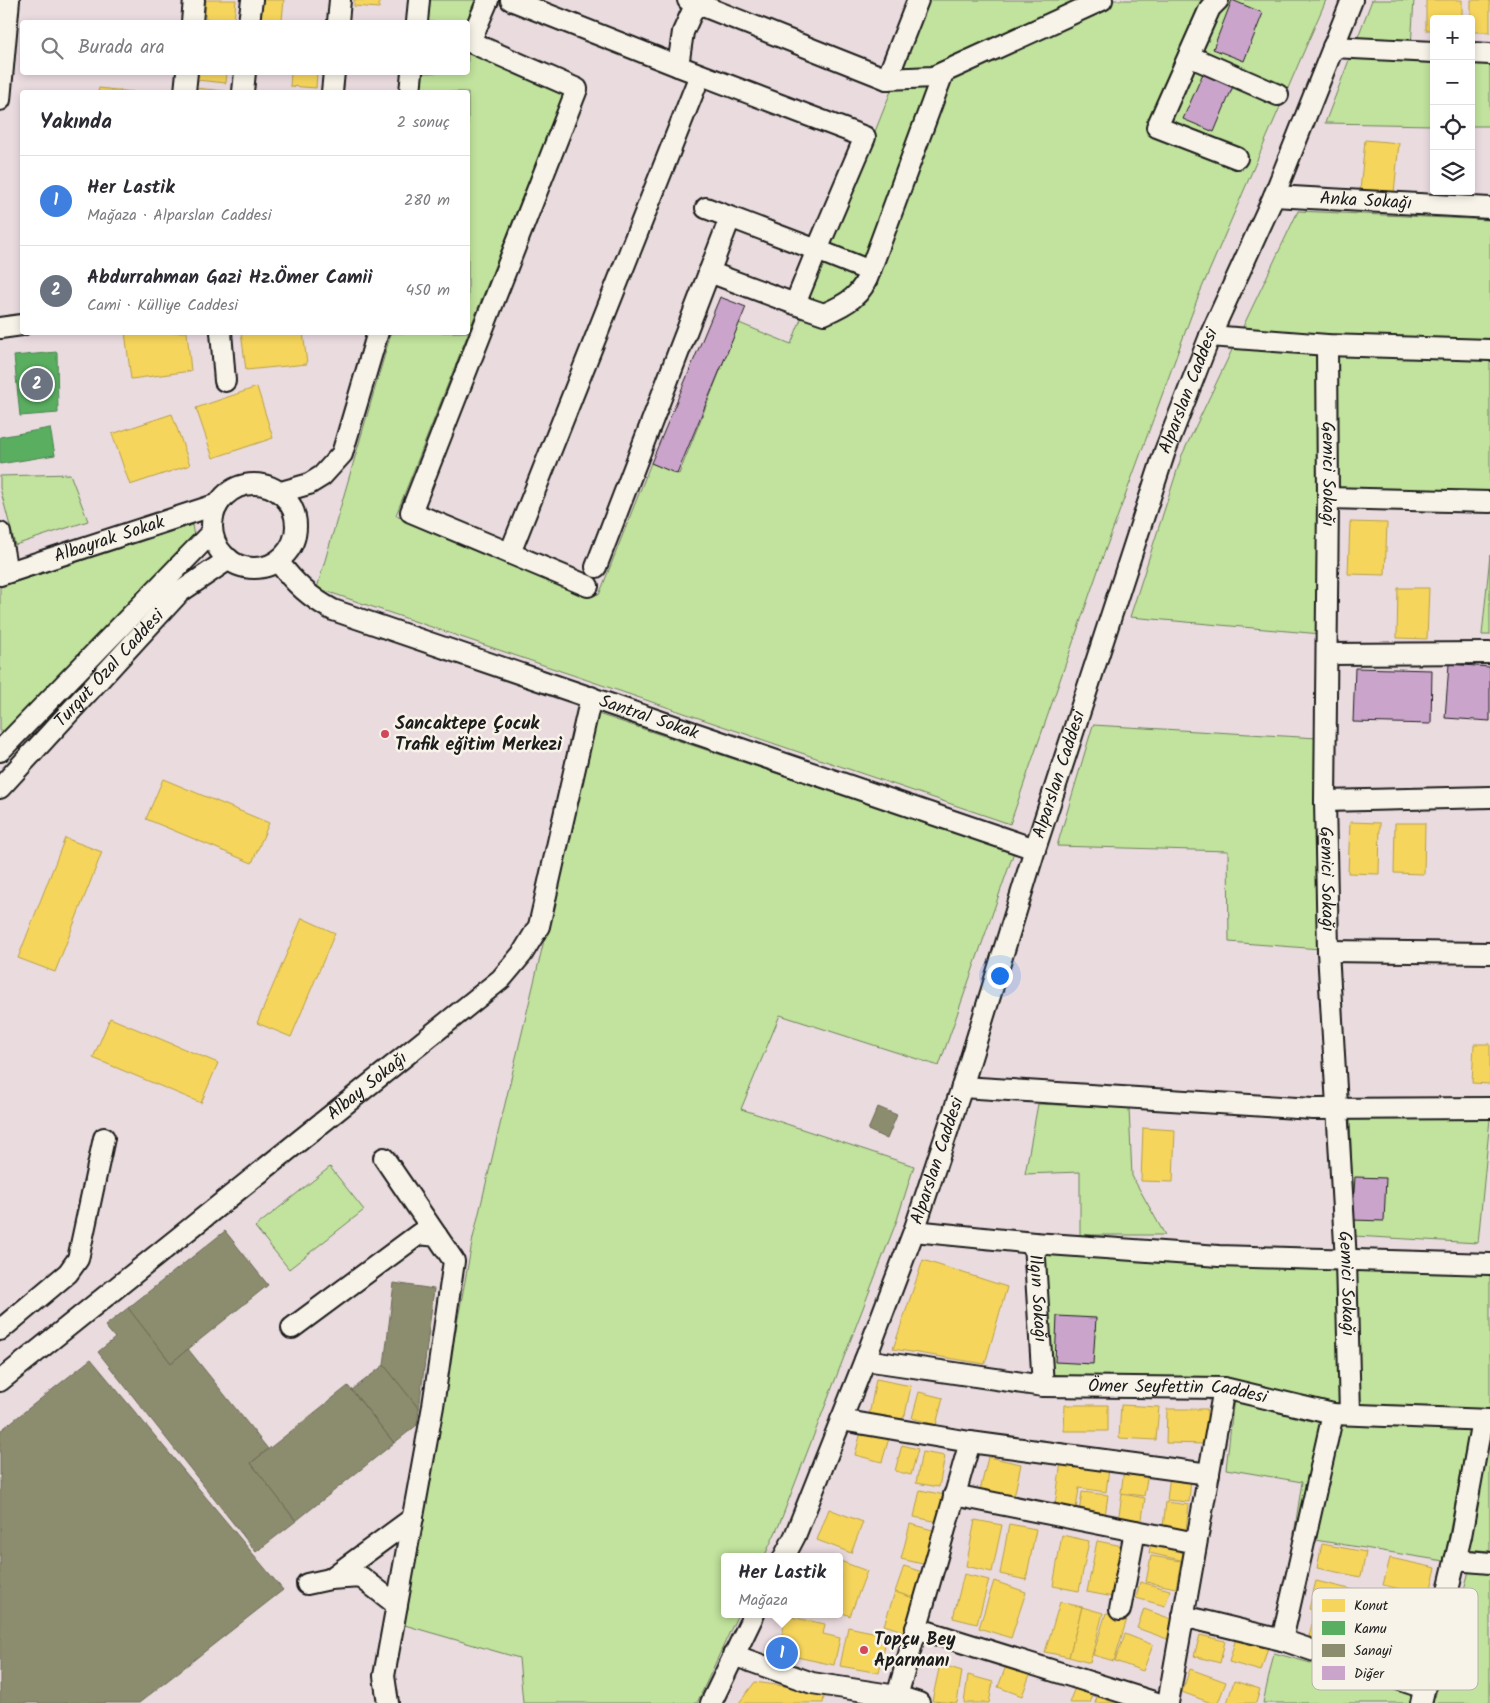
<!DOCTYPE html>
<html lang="tr">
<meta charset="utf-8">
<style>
body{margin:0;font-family:Kalam,sans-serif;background:#f2f2f3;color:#2b2b33}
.controls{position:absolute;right:15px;top:15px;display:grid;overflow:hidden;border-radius:5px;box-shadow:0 2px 8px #0003}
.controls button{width:45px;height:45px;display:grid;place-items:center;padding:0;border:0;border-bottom:1px solid #e1e1e2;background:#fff;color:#2b2b33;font:25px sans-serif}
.you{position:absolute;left:999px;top:975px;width:18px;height:18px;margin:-12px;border:4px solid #fff;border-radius:50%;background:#1a73e8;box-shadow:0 0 0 8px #1a73e833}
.badge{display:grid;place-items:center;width:32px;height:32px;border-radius:50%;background:#db2777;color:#fff;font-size:16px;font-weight:700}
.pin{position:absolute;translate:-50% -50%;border:2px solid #fff;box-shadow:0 1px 5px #0006}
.popup{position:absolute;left:721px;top:1553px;width:122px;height:65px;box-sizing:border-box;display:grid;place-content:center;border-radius:5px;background:#fff;filter:drop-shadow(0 1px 4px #0005);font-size:16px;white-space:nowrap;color:#7c7c81}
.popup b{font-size:19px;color:#2b2b33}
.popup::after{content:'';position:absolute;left:50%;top:100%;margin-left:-10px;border:10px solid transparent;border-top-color:#fff}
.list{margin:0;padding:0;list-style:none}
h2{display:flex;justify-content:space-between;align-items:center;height:65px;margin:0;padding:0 20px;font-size:21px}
h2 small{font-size:16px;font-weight:400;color:#7c7c81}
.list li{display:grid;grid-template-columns:32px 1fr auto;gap:15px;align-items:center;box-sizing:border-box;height:90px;padding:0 20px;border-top:1px solid #e1e1e2}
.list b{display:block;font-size:19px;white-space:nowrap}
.list p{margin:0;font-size:16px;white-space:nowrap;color:#7c7c81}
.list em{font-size:16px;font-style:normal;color:#7c7c81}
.icon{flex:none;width:28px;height:28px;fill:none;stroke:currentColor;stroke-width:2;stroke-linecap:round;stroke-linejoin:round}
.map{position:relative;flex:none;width:1490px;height:1703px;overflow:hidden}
.search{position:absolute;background:#fff;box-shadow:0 2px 8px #0003;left:20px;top:20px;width:450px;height:55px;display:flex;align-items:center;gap:12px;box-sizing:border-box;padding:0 18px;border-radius:5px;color:#7c7c81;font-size:19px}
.panel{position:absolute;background:#fff;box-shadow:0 2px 8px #0003;left:20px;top:90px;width:450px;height:245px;border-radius:5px}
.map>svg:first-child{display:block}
.green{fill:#c1e39d;stroke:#6e805c}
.homes{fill:#f6d55c;stroke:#b59e49}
.public{fill:#5aae61;stroke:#47824c}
.industry{fill:#8c8c6e;stroke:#6a6a55}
.building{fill:#caa4cb;stroke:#1c1c1c}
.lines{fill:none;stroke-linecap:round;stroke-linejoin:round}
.minor-casing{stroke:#1c1c1c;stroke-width:24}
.minor{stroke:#f7f3e8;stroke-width:20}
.poi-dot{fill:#d1495b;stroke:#f7f3e8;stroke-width:2}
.labels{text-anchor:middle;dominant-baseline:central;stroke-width:5;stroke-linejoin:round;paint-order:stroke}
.street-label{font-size:18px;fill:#1c1c1c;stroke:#f7f3e8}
.poi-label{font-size:18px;font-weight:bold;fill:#1c1c1c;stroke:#f7f3e8;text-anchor:start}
.key{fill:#f7f3e8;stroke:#b5b2ab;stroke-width:1}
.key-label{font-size:14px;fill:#1c1c1c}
</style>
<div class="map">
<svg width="1490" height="1703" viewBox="0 0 1490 1703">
<rect width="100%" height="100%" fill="#eadbdf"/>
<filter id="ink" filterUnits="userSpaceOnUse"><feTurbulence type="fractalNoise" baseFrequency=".02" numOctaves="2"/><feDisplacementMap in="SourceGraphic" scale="10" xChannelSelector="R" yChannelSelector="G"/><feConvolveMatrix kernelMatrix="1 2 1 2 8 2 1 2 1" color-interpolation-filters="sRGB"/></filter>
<g filter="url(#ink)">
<g class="green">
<polygon points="429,0 475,0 466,22 427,22"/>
<polygon points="927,0 1326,0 1198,297 1102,559 1010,824 317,588 391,333 468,332 468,92 420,92 422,73 468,72 468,51 565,89 396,515 599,595 651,463 679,474 739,323 791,344"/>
<polygon points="1372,0 1414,0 1410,62 1434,63 1434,125 1325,123"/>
<rect x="1471" y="64" width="19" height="62"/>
<polygon points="1298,211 1490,220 1490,494 1320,492 1321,634 1130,617 1182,455"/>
<polygon points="70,474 88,521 15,545 0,488 0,476"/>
<polygon points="192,525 195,543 0,739 0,587"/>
<polygon points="1490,555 1490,635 1482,635"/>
<polygon points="598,714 1014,852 939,1066 780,1015 741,1109 914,1166 897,1220 779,1525 764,1557 724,1557 724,1614 738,1614 697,1703 523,1703 519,1658 401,1624 473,1238"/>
<polygon points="1093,725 1318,738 1320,949 1229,942 1228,851 1057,846"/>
<polygon points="1038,1104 1129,1108 1132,1176 1165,1235 1080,1235 1080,1172 1025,1174"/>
<polygon points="1350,1116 1490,1119 1478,1243 1354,1236"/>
<polygon points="330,1167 364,1210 289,1269 255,1227"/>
<polygon points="1044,1251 1490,1266 1490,1409 1473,1409 1444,1561 1315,1540 1294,1534 1302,1482 1226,1469 1236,1380 1053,1376"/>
<polygon points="1490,1427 1490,1551 1467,1549"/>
<polygon points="1469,1571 1490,1572 1490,1703 1263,1703 1274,1653 1435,1697"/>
</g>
<g class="homes">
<polygon points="206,0 236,0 234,21 205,19"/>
<polygon points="253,0 284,0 282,20 252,18"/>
<polygon points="354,0 379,0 379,8 354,6"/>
<polygon points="1426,0 1462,0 1462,19 1434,19 1434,30 1426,30"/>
<rect x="1471" y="0" width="19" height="32"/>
<polygon points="198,72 227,72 226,83 197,80"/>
<polygon points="291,72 317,72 316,88 290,86"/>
<polygon points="99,88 133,92 98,92"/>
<polygon points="195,88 225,91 224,92 194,92"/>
<polygon points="1365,140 1399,143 1394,193 1360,191"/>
<polygon points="125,332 187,332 191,371 131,379"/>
<polygon points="241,332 303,332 307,364 246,370"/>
<polygon points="257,387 273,438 213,458 196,408"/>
<polygon points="172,414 190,465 130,485 112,434"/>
<polygon points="1350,522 1387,523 1385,575 1348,574"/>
<polygon points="1398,588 1429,588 1427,639 1397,638"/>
<polygon points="163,779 269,823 252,863 146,819"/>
<polygon points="1350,822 1380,823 1379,874 1348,873"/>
<polygon points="1395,823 1425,823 1424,874 1394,873"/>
<polygon points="65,838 102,852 55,972 18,958"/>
<polygon points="302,918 335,933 291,1037 257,1023"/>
<polygon points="110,1018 218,1063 201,1103 93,1058"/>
<polygon points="1474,1044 1490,1044 1490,1084 1472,1083"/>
<polygon points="1143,1128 1175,1130 1173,1182 1141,1181"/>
<polygon points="923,1260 1007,1287 985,1364 893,1349"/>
<polygon points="876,1379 911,1386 905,1415 900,1421 869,1416"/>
<polygon points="919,1392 943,1398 936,1425 912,1418"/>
<polygon points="1065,1405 1108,1405 1108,1431 1064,1431"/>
<polygon points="1121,1405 1159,1407 1156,1440 1119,1438"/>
<polygon points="1167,1409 1207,1409 1207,1444 1166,1443"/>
<polygon points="861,1432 889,1438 882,1462 855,1455"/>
<polygon points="902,1445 918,1449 911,1475 895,1471"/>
<polygon points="922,1452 945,1456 939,1487 916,1483"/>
<polygon points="988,1457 1021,1464 1013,1502 979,1495"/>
<polygon points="1061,1462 1109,1469 1106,1492 1079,1488 1076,1509 1055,1505"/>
<polygon points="1124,1469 1148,1473 1144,1496 1121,1493"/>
<polygon points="1170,1475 1191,1478 1189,1502 1167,1500"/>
<polygon points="920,1490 945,1495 939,1522 914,1517"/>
<polygon points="1082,1492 1108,1495 1105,1516 1079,1513"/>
<polygon points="1122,1494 1145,1498 1141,1526 1118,1522"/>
<polygon points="1166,1502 1189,1505 1186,1530 1163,1527"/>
<polygon points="829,1509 863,1522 851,1553 817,1540"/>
<polygon points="975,1520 1002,1525 992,1572 966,1566"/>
<polygon points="910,1524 940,1532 931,1566 901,1559"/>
<polygon points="1009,1524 1036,1529 1026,1580 1000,1574"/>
<polygon points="1062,1535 1089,1541 1079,1591 1053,1586"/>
<polygon points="1152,1538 1188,1545 1185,1561 1149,1553"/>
<polygon points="1097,1541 1123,1546 1113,1597 1087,1592"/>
<polygon points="1322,1544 1366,1552 1361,1577 1317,1568"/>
<polygon points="1151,1556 1181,1561 1176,1588 1146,1582"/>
<polygon points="1390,1558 1436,1568 1429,1596 1383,1585"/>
<polygon points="840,1561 867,1571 850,1616 840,1612"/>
<polygon points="904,1566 928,1574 920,1600 895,1592"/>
<polygon points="964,1574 989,1580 977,1624 953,1618"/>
<polygon points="994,1581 1026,1592 1011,1638 979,1628"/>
<polygon points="1316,1581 1362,1592 1356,1620 1309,1609"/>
<polygon points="1140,1582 1170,1590 1165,1606 1136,1598"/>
<polygon points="895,1592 920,1600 909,1633 884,1625"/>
<polygon points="1060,1602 1082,1607 1069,1657 1045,1652"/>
<polygon points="1082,1607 1103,1613 1090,1663 1069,1657"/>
<polygon points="1144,1609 1177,1621 1170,1640 1137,1628"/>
<polygon points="1106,1613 1127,1619 1114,1661 1093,1655"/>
<polygon points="786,1616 825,1624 823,1634 840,1638 834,1665 778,1653"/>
<polygon points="1314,1616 1365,1627 1357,1656 1309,1636"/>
<polygon points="848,1627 887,1635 879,1673 840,1666"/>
<polygon points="1370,1631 1414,1640 1409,1665 1364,1656"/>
<polygon points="1125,1634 1153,1645 1143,1671 1115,1661"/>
<polygon points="1200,1635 1225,1641 1220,1663 1194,1656"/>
<polygon points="1236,1638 1268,1647 1261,1671 1229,1662"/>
<polygon points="1008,1661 1032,1669 1022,1696 998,1687"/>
<polygon points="940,1664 962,1671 957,1703 932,1701"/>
<polygon points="1190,1669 1226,1682 1218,1703 1211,1703 1182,1692"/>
<polygon points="968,1675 993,1682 989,1703 964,1703"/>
<polygon points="1234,1681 1260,1689 1256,1703 1227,1703"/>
<polygon points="755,1682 825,1692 823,1703 739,1703"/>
<polygon points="1077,1682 1094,1693 1090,1703 1069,1703"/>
<polygon points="1098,1694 1125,1703 1095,1703"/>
</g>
<g class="public">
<polygon points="57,352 58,413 20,416 14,356"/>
<polygon points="50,428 55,455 0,464 0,437"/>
</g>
<g class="industry">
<polygon points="878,1107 897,1115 887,1139 868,1130"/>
<polygon points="225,1231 268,1285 171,1363 128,1308"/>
<polygon points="394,1283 434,1289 419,1409 384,1365"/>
<polygon points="128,1308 171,1363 188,1349 268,1449 251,1463 296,1521 256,1552 98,1352 115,1338 105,1326"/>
<polygon points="91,1359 283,1590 139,1703 0,1703 0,1431"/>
<polygon points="384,1365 419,1409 417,1425 394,1443 352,1390"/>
<polygon points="348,1386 394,1443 296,1521 251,1463"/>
</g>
<g class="building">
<polygon points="1232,0 1263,13 1244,61 1213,49"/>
<polygon points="1204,71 1234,84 1214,132 1183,119"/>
<polygon points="720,297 746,307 677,474 651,463"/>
<polygon points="1449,664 1490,667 1490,721 1445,718"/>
<polygon points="1355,668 1432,670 1431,724 1353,722"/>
<polygon points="1355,1177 1386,1178 1384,1221 1352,1220"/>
<polygon points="1057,1316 1096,1318 1093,1364 1055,1362"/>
</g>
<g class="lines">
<defs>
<g id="minor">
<polyline points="488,0 470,42 577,89 411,512 588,586"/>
<polyline points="511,0 678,66 683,32 696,3"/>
<polyline points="688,0 887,79 933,77 1102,0"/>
<polyline points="1218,0 1210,8 1157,127 1237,158"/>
<polyline points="192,22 194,0"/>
<polyline points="249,22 252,0"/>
<polyline points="338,22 340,0"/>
<polyline points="417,22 419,0"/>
<polyline points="1333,47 1434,52"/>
<polyline points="1471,53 1490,54"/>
<polyline points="1189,56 1278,95"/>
<polyline points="678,66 865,137 817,250 706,208"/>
<polyline points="887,79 918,0"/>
<polyline points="185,92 187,72"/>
<polyline points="243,92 245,72"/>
<polyline points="332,92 334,72"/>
<polyline points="410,92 412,72"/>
<polyline points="0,100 9,0"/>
<path id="s1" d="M1274,196L1490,208"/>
<polyline points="870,271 943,73"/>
<path d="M709,272L795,304L817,250L870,271C862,296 847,304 824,314L795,304"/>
<polyline points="0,328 22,325"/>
<polyline points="221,332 225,381"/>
<polyline points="1210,336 1327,345 1490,350"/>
<path id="s2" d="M1327,345L1328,498L1325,801L1328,951L1346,1261L1350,1413"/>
<circle cx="254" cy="526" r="42"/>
<polyline points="281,492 309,484 322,476 342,454 378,332"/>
<polyline points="1328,498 1490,502"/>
<polyline points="0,533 7,572"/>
<polyline points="510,553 700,75"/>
<path id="s3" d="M278,561C293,582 310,598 333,610L1035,849"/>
<polyline points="596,567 730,218"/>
<path id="s4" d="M0,575L218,504"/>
<polyline points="1327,654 1490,653"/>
<polyline points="0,751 212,532"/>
<path id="s5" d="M0,788L180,592L229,559"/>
<polyline points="1325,801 1490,797"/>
<polyline points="1328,951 1490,953"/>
<polyline points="962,1087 1313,1109 1490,1108"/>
<polyline points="384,1158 437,1236"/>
<path id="s6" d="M914,1231L1034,1243L1043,1386"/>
<polyline points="1034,1243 1219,1256 1490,1264"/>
<polyline points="292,1328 419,1234 437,1236 454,1261 433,1406 384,1676 388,1703"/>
<polyline points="0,1330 68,1273 78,1259 104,1138"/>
<path id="s7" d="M865,1360L1043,1386L1224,1388L1333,1414L1490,1420"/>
<path id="s8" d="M0,1381L501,979L522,954L539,926L591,697"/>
<polyline points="841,1420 970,1442 895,1703"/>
<polyline points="970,1442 1209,1474"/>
<polyline points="954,1495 1196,1543"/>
<path id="s9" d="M784,1557L795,1536L865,1360L914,1231L962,1087L1035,849L1165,451L1210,336L1274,196L1352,0"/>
<polyline points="1455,1560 1490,1563"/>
<polyline points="307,1584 330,1579"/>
<polyline points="397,1605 361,1577 330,1579 413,1518"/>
<polyline points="1120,1610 1135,1531"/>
<polyline points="1183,1616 1282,1640 1424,1688"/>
<polyline points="916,1628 1157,1703"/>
<polyline points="1282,1640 1333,1414"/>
<polyline points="733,1655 812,1683 897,1696 919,1703"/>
<polyline points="711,1703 754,1614"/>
<polyline points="1168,1703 1224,1388"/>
<polyline points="1421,1703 1461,1536 1482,1420"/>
</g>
</defs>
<use href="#minor" class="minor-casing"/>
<use href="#minor" class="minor"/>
</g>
</g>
<g class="poi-dot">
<circle cx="385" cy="734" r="5"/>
<circle cx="864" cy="1650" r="5"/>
</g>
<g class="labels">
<g class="street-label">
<text stroke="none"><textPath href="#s1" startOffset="92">Anka Sokağı</textPath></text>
<text stroke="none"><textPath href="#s9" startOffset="1235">Alparslan Caddesi</textPath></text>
<text stroke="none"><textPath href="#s2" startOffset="129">Gemici Sokağı</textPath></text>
<text stroke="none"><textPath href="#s4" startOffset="115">Albayrak Sokak</textPath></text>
<text stroke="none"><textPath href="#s5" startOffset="162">Turgut Özal Caddesi</textPath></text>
<text stroke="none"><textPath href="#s3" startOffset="408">Santral Sokak</textPath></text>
<text stroke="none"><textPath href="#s9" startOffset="830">Alparslan Caddesi</textPath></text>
<text stroke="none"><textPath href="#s2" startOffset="534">Gemici Sokağı</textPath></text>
<text stroke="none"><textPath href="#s8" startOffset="471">Albay Sokağı</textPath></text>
<text stroke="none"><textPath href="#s9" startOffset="425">Alparslan Caddesi</textPath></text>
<text stroke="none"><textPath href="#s2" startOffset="939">Gemici Sokağı</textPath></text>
<text stroke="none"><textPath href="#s6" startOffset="176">Ilgın Sokağı</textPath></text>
<text stroke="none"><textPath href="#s7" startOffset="315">Ömer Seyfettin Caddesi</textPath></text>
</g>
<g class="poi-label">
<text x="395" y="724">Sancaktepe Çocuk<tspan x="395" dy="21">Trafik eğitim Merkezi</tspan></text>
<text x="874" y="1640">Topçu Bey<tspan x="874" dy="21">Aparmanı</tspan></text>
</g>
</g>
<rect x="1312" y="1588" width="166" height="102" rx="8" class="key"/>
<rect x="1322" y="1599" width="23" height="13" fill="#f6d55c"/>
<rect x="1322" y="1621" width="23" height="14" fill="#5aae61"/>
<rect x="1322" y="1644" width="23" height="13" fill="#8c8c6e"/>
<rect x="1322" y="1666" width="23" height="14" fill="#caa4cb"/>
<g class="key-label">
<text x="1354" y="1610">Konut</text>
<text x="1354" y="1633">Kamu</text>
<text x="1354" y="1655">Sanayi</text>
<text x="1354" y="1678">Diğer</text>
</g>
</svg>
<div class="controls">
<button>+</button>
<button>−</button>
<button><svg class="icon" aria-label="locate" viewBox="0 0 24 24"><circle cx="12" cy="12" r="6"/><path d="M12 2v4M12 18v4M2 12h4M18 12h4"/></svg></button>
<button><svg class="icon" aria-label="layers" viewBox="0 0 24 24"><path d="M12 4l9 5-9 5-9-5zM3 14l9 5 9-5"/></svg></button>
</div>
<div class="you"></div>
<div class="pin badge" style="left:782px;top:1653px;background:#3f7fe0">1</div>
<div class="popup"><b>Her Lastik</b>Mağaza</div>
<div class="pin badge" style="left:37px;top:384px;background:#6b7280">2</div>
<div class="search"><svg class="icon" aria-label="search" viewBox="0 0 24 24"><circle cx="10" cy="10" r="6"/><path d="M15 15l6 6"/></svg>Burada ara</div>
<section class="panel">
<h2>Yakında<small>2 sonuç</small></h2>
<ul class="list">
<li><span class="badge" style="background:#3f7fe0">1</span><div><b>Her Lastik</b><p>Mağaza · Alparslan Caddesi</p></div><em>280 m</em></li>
<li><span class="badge" style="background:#6b7280">2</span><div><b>Abdurrahman Gazi Hz.Ömer Camii</b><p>Cami · Külliye Caddesi</p></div><em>450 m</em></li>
</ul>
</section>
</div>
